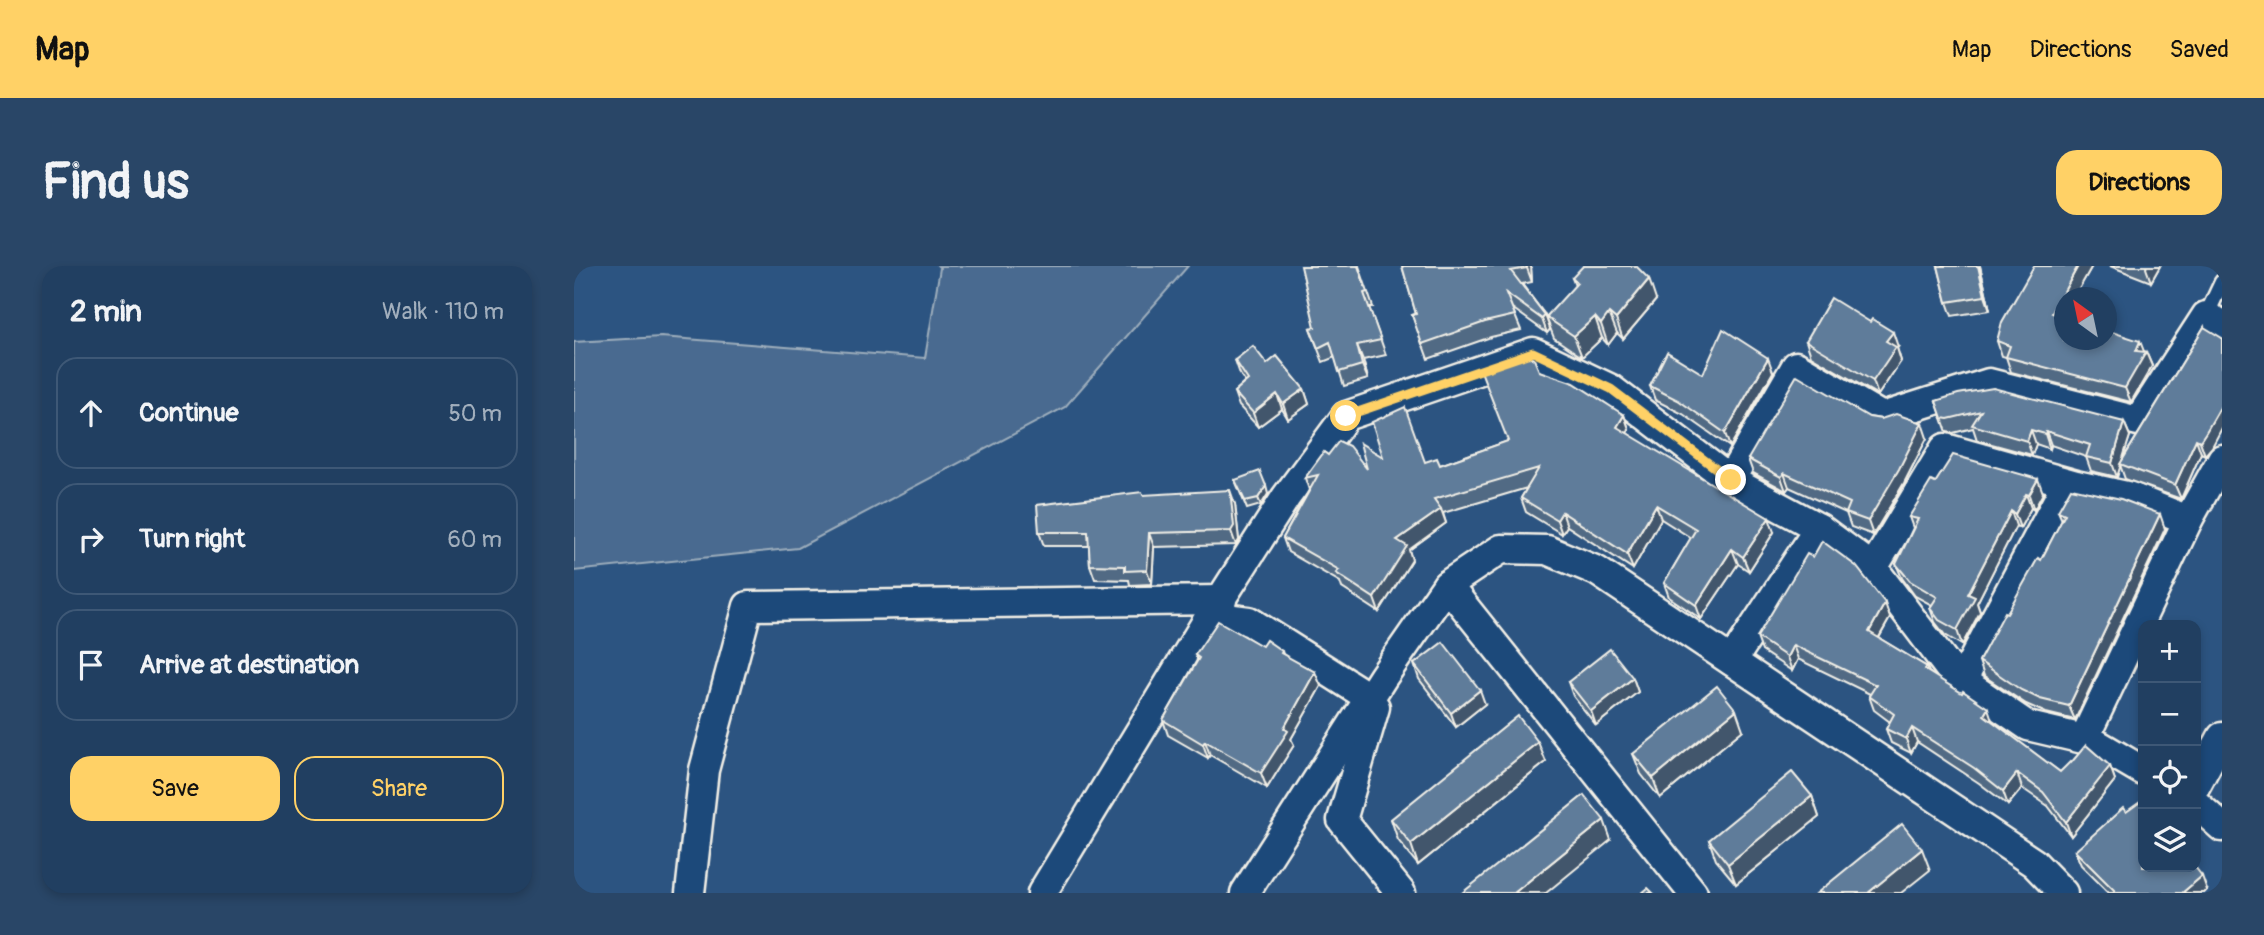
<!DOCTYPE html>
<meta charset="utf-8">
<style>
body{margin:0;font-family:Pangolin,sans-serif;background:#294667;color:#f1f3f6}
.controls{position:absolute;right:21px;bottom:21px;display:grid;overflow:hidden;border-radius:14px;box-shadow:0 4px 10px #0003}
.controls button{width:63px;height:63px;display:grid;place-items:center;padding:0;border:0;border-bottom:2px solid #3e5876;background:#213f61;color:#f1f3f6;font:35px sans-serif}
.compass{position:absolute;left:1480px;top:21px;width:63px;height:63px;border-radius:50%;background:#213f61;box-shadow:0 4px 10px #0003;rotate:327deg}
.stop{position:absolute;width:21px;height:21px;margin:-16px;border:5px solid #ffd166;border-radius:50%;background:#fff}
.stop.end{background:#ffd166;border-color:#fff;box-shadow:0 2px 7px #0008}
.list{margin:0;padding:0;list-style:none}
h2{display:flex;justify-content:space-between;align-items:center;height:91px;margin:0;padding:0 28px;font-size:30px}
h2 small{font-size:23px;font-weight:400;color:#a2afbd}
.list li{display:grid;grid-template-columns:46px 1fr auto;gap:21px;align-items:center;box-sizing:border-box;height:112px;margin:0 14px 14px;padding:0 14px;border:2px solid #3e5876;border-radius:21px}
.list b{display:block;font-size:26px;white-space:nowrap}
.list em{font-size:23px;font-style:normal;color:#a2afbd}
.actions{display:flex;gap:14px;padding:21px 28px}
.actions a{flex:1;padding:16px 0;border:2px solid #ffd166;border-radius:21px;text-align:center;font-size:24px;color:#ffd166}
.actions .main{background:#ffd166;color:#111}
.icon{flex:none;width:38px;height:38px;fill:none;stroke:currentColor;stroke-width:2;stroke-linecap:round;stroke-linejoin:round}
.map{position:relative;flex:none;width:1648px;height:627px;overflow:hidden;border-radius:21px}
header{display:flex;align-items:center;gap:42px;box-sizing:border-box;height:98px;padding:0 35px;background:#ffd166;color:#111}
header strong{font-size:33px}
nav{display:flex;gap:38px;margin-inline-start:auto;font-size:24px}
.intro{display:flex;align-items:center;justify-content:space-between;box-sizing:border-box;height:168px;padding:0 42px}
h1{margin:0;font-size:49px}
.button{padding:18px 32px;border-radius:21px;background:#ffd166;color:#111;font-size:24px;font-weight:700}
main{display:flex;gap:42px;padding:0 42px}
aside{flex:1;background:#213f61;border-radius:21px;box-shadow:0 4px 10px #0003}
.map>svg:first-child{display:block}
.green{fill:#496b90;stroke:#9eaebc;stroke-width:2}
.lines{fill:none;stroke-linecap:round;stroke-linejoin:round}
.service-casing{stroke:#f4f1e8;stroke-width:19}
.minor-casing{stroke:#f4f1e8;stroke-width:33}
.service{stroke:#1f4a7a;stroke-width:14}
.minor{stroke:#1f4a7a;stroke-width:28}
.wall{fill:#516a84;stroke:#f4f1e8;stroke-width:2}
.shaded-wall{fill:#42566c;stroke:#f4f1e8;stroke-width:2}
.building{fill:#5e7b9a;stroke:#f4f1e8;stroke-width:2}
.route{stroke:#ffd166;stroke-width:9}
</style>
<header>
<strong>Map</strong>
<nav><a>Map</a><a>Directions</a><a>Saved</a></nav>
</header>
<div class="intro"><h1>Find us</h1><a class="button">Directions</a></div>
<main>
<aside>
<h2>2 min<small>Walk · 110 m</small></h2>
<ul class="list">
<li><svg class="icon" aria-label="ahead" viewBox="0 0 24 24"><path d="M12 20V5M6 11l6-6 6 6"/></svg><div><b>Continue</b></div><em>50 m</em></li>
<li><svg class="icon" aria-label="right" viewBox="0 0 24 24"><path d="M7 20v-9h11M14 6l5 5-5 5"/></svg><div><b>Turn right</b></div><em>60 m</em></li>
<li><svg class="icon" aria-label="arrive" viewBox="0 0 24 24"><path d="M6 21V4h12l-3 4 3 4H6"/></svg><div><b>Arrive at destination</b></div></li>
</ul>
<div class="actions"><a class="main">Save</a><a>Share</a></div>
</aside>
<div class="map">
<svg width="1648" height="627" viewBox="0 0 1648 627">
<rect width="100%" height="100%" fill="#2c5481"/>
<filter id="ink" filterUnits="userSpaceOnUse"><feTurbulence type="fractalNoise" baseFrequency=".0143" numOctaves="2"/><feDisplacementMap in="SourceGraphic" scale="14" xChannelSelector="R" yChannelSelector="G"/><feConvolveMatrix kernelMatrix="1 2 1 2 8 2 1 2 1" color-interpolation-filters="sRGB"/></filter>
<g filter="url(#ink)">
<polygon class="green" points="364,0 614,0 491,141 224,282 0,305 0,76 87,71 351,92 366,2"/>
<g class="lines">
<defs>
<polyline id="service" points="1632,50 1648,16"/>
<g id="minor">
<polyline points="1156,214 1222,100 1308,151 1415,117 1564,155 1632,50 1648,58"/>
<polyline points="1299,302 1371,182 1502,219 1557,231 1614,254 1648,193"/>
<polyline points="873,319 1119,627"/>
<polyline points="636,350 675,355 796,432"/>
<polyline points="1158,395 1245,262"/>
<polyline points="1388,415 1493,217"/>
<polyline points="801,441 768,554 827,627"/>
<polyline points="1510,473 1614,254"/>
<polyline points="1622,519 1648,471"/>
<polyline points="1622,538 1648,561"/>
<polyline points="116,627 130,504 174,340 648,334"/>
<polyline points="468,627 636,350 712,231 772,150 959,86 1037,123 1156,214 1245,262 1299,302 1381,410 1454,460 1518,475 1569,505"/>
<polyline points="671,627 809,411 873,319 927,283 973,284 1023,305 1460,597 1489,627"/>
</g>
</defs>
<use href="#service" class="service-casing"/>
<use href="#minor" class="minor-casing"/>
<use href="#service" class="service"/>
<use href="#minor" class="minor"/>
</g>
<g class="wall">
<polygon points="785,0 799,41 795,41 812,89 789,94 794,113 770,120 761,91 749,96 736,62 741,61"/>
<polygon points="828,0 957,0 958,16 948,18 971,49 976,63 973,67 938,42 947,64 917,71 854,93 838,49 842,48"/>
<polygon points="1364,0 1406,0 1416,44 1378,50 1373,36"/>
<polygon points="1460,0 1518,0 1489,50 1572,86 1578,100 1557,136 1437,106 1432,91 1428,90 1423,75"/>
<polygon points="1536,0 1586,0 1577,16"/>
<polygon points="998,12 1082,34 1049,73 1043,67 1034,79 1028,72 1008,91 980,72 972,51 1001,20"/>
<polygon points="1630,61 1638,181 1631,189 1627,187 1607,233 1551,213 1546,199 1543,211 1517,205 1512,191 1477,179 1476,183 1462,178 1458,189 1403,174 1399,162 1379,167 1373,166 1362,135 1550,156 1556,170 1547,196"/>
<polygon points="1232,75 1324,81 1323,82 1327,95 1304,129 1237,90"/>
<polygon points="661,94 693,98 730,123 735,138 714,153 708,143 684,161 665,140 660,126 671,116 666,108"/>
<polygon points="965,105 1050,149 1055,163 1053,167 1200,266 1175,305 1164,298 1127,353 1095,331 1090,317 1117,272 1087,253 1059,303 993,260 988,268 952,246 947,232 953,222 869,247 872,257 835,284 838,294 805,346 768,322 766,316 714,286 709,272 735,224 731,212 754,189 793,203 809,191 866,199 934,175"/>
<polygon points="1199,106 1156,181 1109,148 1081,134 1076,120 1129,108"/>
<polygon points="1295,151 1307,153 1353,172 1330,217 1299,269 1277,261 1272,247 1215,221 1212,225 1179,207 1174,193"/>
<polygon points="661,214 694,228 687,239 673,243"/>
<polygon points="1361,217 1469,227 1460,244 1457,242 1446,262 1442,260 1403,337 1406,346 1388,379 1371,369 1361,356 1356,342 1358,339 1341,330 1328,312 1322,298 1339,262 1335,251"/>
<polygon points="569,229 661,238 665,274 662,279 580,281 578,318 556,319 555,314 521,313 516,299 515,280 470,280 465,266"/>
<polygon points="1484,245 1591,263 1501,454 1472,447 1452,438 1410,410 1405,395 1433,347 1467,294 1488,254"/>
<polygon points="1316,352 1305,372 1353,401 1355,406 1419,457 1486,506 1497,497 1536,500 1541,514 1497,570 1474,540 1448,522 1434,539 1405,517 1343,476 1337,487 1317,477 1312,463 1316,456 1300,444 1295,430 1296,428 1224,393 1218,405 1188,385 1183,371"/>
<polygon points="688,380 708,385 709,388 747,420 717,473 720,479 693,522 636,489 634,492 594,469 589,454 623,394 621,389"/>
<polygon points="840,398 911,438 882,461 845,413"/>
<polygon points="1059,412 1064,426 1022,459 999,430 994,416"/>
<polygon points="1169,464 1086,532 1067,508 1059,488"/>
<polygon points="972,496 844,599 824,574 817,553"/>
<polygon points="1238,530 1245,551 1162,618 1142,594 1135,574"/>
<polygon points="1501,585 1633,624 1630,627 1535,627 1507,599"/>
</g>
<g class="shaded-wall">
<polygon points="953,0 957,0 958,16 953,2"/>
<polygon points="1404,0 1406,0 1416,44 1411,30"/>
<polygon points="1504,0 1518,0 1500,32 1490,32 1490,48 1483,61 1478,47"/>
<polygon points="1573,0 1586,0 1577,16 1572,2"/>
<polygon points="1075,13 1082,34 1049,73 1042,53"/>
<polygon points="1035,47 1043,67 1034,79 1027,58"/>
<polygon points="971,49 976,63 973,67 968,53"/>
<polygon points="1021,51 1028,72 1008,91 1000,70"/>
<polygon points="1319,66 1324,81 1323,82 1327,95 1304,129 1299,115 1312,75"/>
<polygon points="1566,75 1571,88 1572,86 1578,100 1557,136 1551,122 1562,85"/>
<polygon points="783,79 789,94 794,113 788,99"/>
<polygon points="1194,92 1199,106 1156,181 1151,167"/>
<polygon points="730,123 735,138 714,153 709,138"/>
<polygon points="703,128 708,143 684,161 679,147"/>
<polygon points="1648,138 1648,162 1638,181 1631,189 1626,175"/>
<polygon points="1050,149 1055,163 1049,175 1043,161"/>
<polygon points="1550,156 1556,170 1543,211 1538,197"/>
<polygon points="1348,157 1353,172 1330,217 1299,269 1294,255"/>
<polygon points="1457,164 1462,178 1458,189 1453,175"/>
<polygon points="1472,165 1477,179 1476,183 1471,168"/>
<polygon points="1622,173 1627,187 1607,233 1601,219"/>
<polygon points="1210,207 1215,221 1212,225 1207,211"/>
<polygon points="1464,213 1469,227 1460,244 1455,229"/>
<polygon points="692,220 694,228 687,239 684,232"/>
<polygon points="656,224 661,238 665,274 662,279 657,265"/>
<polygon points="1452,228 1457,242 1446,262 1441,248"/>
<polygon points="1082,239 1087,253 1059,303 1053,288"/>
<polygon points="867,243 872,257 835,284 838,294 805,346 800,332 823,274"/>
<polygon points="1437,245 1442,260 1403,337 1406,346 1388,379 1383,364 1394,328"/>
<polygon points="988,246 993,260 988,268 983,254"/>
<polygon points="1586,248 1591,263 1501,454 1495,440"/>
<polygon points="1195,252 1200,266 1175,305 1169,291"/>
<polygon points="575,267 580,281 578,318 573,304"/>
<polygon points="1158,283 1164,298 1127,353 1122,339"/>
<polygon points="1311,337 1316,352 1300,380 1295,366"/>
<polygon points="1219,379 1224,393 1218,405 1213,391"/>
<polygon points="741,406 747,420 717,473 720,479 693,522 687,507 710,462"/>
<polygon points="1059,412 1064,426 1022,459 1017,445"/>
<polygon points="906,424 911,438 882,461 877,447"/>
<polygon points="1414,442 1419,457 1410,449"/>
<polygon points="1162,444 1169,464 1086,532 1079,512"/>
<polygon points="1338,462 1343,476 1337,487 1332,473"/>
<polygon points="631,475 636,489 634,492 629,478"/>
<polygon points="964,476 972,496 844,599 837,578"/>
<polygon points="1536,500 1541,514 1497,570 1492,556"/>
<polygon points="1443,507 1448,522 1434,539 1429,525"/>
<polygon points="1238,530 1245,551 1162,618 1154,598"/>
<polygon points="1030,554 1037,574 972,627 940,627"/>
<polygon points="1348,583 1356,604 1327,627 1294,627"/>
<polygon points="1628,610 1633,624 1630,627 1608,627"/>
</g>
<g class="building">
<polygon points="727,0 784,0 793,26 790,27 807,74 783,79 788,99 765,106 756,76 744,82 736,62 741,61"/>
<polygon points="828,0 953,0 953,2 937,5 971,49 968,53 932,27 941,49 911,56 848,78 838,49 842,48"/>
<polygon points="1009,0 1062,0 1075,13 1042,53 1035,47 1027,58 1021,51 1000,70 972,51 1003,17 998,12"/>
<polygon points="1364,0 1404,0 1411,30 1373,36"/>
<polygon points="1460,0 1504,0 1478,47 1490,51 1490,74 1532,74 1532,64 1566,75 1562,85 1572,86 1551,122 1432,91 1436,80 1423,75 1428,56"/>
<polygon points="1257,32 1296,56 1298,53 1319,66 1312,75 1322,81 1299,115 1232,75"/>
<polygon points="1630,61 1648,72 1648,138 1632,166 1626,175 1622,173 1601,219 1546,198"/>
<polygon points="1149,63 1194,92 1151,167 1104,134 1076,120 1093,86 1129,108"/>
<polygon points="679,80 693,98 703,90 730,123 709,138 703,128 679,147 660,126 674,114 661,94"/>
<polygon points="953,90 960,93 965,105 1000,117 1050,149 1043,161 1195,252 1169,291 1158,283 1122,339 1090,317 1122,263 1082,239 1053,288 988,246 983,254 947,232 965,202 860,233 867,243 823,274 833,280 800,332 762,307 765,304 709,272 744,209 731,212 750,186 754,189 765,175 775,180 793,203 786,177 809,191 798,156 831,141 851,196 863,192 866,199 934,175 907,105"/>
<polygon points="1223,109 1295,151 1307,153 1322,148 1348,157 1325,203 1294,255 1272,247 1276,237 1210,207 1207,211 1174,193"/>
<polygon points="1419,122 1550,156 1538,197 1512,191 1516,179 1472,165 1471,168 1457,164 1453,175 1398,159 1407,145 1374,153 1368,152 1362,135 1384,128"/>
<polygon points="1379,189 1464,213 1455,229 1452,228 1441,248 1437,245 1394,328 1401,331 1383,364 1365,354 1356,342 1363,331 1336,315 1322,298 1344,253 1335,251 1357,215 1361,217"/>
<polygon points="686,205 692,220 684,232 671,235 661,214"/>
<polygon points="1497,222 1547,233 1586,248 1495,440 1466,433 1447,424 1405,395 1431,346 1433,347 1464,292 1467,294 1491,248 1484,245"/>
<polygon points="656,224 660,260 657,265 575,267 573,304 551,305 551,300 516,299 514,266 465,266 463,239 568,226 569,229"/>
<polygon points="1248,275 1282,300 1311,337 1295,366 1353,401 1351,404 1388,427 1389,425 1414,442 1410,449 1486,506 1496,496 1497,497 1512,479 1536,500 1492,556 1469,526 1443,507 1429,525 1400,502 1338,462 1332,473 1312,463 1320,448 1295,430 1302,419 1219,379 1213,391 1183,371 1233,288 1239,291"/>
<polygon points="644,355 688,380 692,374 708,385 707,387 741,406 710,462 714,465 687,507 631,475 629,478 589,454 625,392 621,389"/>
<polygon points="869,376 906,424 877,447 840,398"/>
<polygon points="1036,383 1059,412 1017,445 994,416"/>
<polygon points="1143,420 1162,444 1079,512 1059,488"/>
<polygon points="944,450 964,476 837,578 817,553"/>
<polygon points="1218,506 1238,530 1154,598 1135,574"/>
<polygon points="1010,529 1030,554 940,627 888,627"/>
<polygon points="1569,534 1569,601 1621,601 1628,610 1608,627 1543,627 1501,585 1549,542 1552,546"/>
<polygon points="1328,558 1348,583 1294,627 1243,627"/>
<polygon points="1074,622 1079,627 1068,627"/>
</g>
</g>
<g class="lines" filter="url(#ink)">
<polyline class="route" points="772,150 959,86 1037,123 1157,214"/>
</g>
</svg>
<div class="controls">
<button>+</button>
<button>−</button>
<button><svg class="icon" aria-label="locate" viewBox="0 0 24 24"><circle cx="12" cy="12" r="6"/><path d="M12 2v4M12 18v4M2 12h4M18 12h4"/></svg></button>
<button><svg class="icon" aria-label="layers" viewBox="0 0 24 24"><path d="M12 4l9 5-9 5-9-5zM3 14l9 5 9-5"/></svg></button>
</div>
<svg class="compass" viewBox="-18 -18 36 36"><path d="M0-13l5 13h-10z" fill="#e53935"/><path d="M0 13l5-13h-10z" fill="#a2afbd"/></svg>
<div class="stop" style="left:772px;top:150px"></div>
<div class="stop end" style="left:1157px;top:214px"></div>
</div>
</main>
